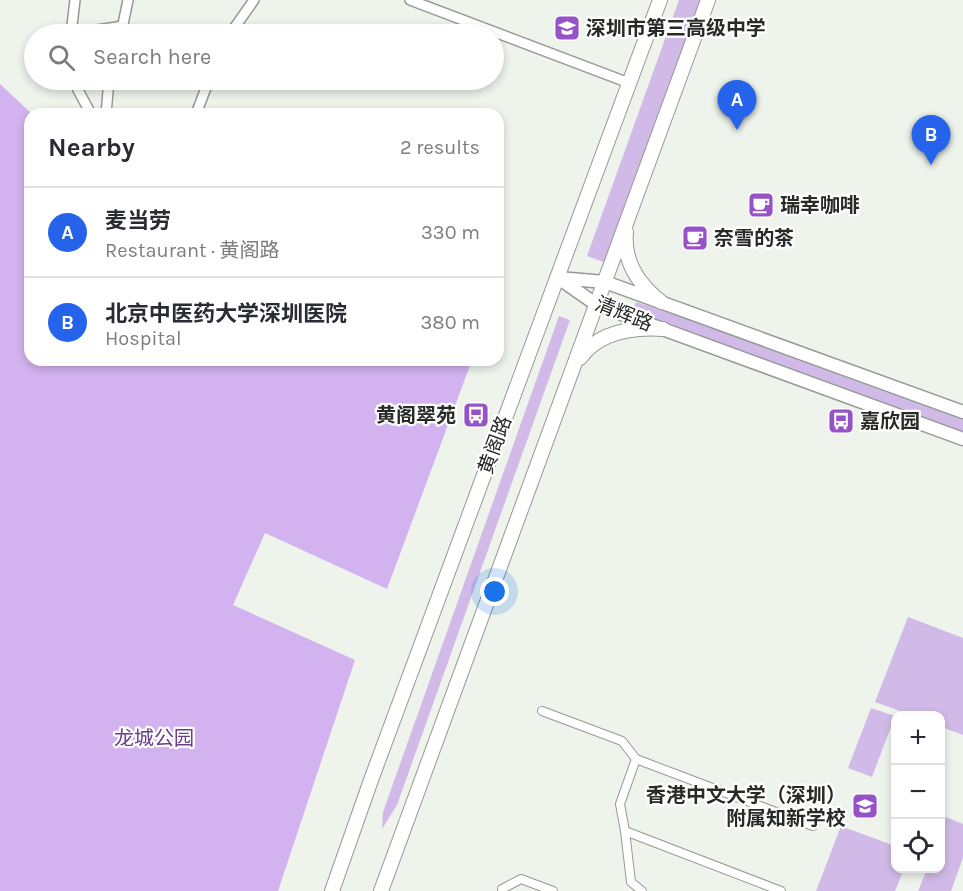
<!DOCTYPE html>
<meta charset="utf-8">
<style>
body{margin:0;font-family:Karla,"Noto Sans SC",sans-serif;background:#f7f7f7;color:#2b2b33}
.controls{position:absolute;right:18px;bottom:18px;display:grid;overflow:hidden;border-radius:12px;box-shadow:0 3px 9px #0003}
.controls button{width:54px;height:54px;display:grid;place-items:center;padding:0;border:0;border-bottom:2px solid #e1e1e2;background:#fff;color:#2b2b33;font:30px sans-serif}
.you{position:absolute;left:495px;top:592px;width:21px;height:21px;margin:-15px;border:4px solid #fff;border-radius:50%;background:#1a73e8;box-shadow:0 0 0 9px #1a73e833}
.badge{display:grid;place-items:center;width:39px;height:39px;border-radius:50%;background:#2563eb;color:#fff;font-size:20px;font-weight:700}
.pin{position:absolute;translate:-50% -50px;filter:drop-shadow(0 2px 3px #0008)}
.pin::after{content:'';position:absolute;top:32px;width:21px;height:18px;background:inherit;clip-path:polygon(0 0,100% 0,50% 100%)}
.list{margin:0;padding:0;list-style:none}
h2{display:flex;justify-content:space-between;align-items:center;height:78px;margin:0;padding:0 24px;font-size:26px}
h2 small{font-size:20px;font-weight:400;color:#7c7c81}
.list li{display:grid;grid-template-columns:39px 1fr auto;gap:18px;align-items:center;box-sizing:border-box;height:90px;padding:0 24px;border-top:2px solid #e1e1e2}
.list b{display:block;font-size:22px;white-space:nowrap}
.list p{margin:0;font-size:20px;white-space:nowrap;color:#7c7c81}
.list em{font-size:20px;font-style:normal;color:#7c7c81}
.icon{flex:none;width:33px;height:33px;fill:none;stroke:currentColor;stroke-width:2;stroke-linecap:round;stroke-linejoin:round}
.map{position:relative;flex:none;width:963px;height:891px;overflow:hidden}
.search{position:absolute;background:#fff;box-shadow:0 3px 9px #0003;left:24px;top:24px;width:480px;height:66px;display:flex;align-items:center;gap:15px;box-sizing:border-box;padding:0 21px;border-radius:33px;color:#7c7c81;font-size:22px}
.panel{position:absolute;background:#fff;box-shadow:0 3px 9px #0003;left:24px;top:108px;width:480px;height:258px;border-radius:18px}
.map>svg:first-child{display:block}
.green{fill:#d1bae8}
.forest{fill:#d2b2ef}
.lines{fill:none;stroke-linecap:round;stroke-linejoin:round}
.pedestrian-casing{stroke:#959a93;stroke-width:10}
.minor-casing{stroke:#959a93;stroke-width:12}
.tertiary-casing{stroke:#959a93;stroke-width:15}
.secondary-casing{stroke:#959a93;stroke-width:16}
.pedestrian{stroke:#fff;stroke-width:8}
.minor{stroke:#fff;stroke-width:9}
.tertiary{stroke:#fff;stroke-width:12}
.secondary{stroke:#fff;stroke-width:14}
.labels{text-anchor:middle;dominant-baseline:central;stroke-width:4.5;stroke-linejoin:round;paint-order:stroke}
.poi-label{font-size:20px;font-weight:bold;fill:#272a27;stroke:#fff;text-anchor:start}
.street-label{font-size:20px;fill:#272a27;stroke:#fff}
.park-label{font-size:20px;fill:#694089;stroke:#fff}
</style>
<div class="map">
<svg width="963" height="891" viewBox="0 0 963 891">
<rect width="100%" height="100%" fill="#eef4ec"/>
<g class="green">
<polygon points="679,0 701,0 606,263 587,256"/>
<polygon points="636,302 681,317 708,325 963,419 963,433 632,313"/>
<polygon points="559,316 570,320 397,805 382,829 383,812"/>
<polygon points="908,617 963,638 963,735 941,727 940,716 911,715 875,702"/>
<polygon points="871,708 895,716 872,777 848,768"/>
<polygon points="946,817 963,824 963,858 951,891 918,891 927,869 940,868 941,831"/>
<polygon points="841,826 895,846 896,868 904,869 895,891 816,891"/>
</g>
<polygon class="forest" points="0,84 32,114 30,114 30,360 472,360 387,589 265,533 233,605 355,660 278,891 0,891"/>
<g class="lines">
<defs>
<g id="pedestrian">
<polyline points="542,711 622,741 636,759"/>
<polyline points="625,831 620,804 636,759 813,826"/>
<polyline points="502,889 521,879 553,891"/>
<polyline points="642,891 631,882 625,831 781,891"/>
</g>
<g id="minor">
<polyline points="410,0 629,83"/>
<polyline points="71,34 75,0"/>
<polyline points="77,34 78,33 123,26"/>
<polyline points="121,34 128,0"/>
<polyline points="230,34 254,0"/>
<polyline points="76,80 78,90 91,114"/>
<polyline points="106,114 109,80"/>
<polyline points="196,114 209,80"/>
</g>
<g id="tertiary">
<polyline points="557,277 597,305 963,439"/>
<polyline points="558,278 605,282 963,412"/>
</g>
<g id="secondary">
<path d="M626,232C623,262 638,284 661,302"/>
<path d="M580,358C599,332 632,327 663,329"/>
<polyline points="332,891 371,780 660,0"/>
<polyline points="381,891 708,0"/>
</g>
</defs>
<use href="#pedestrian" class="pedestrian-casing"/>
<use href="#minor" class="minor-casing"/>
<use href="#tertiary" class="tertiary-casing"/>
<use href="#secondary" class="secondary-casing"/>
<use href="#pedestrian" class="pedestrian"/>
<use href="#minor" class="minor"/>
<use href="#tertiary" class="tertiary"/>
<use href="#secondary" class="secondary"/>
</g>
<defs>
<symbol id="school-square" viewBox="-11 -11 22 22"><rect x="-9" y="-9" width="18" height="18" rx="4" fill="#9653c8" stroke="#fff"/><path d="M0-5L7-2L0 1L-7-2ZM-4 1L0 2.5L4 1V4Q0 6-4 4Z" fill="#fff"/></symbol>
<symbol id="cafe-square" viewBox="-11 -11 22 22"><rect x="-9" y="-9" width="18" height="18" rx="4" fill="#9653c8" stroke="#fff"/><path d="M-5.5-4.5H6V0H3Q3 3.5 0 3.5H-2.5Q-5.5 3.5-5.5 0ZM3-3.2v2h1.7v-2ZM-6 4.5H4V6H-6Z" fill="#fff"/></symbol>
<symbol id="bus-square" viewBox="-11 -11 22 22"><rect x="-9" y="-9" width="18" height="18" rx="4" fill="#9653c8" stroke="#fff"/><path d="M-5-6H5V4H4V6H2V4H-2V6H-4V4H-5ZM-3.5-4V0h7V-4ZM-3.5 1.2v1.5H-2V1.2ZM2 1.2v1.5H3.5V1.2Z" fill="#fff"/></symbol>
</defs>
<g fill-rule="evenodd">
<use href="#school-square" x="552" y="13" width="30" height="30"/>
<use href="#cafe-square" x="746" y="190" width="30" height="30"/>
<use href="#cafe-square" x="680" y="223" width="30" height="30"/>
<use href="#bus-square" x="461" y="400" width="30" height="30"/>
<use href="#bus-square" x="826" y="406" width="30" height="30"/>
<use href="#school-square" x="850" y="791" width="30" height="30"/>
</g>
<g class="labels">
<g class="poi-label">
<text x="586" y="28">深圳市第三高级中学</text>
<text x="780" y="205">瑞幸咖啡</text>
<text x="714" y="238">奈雪的茶</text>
<text x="456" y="415" text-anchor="end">黄阁翠苑</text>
<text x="860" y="421">嘉欣园</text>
<text x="846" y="795" text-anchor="end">香港中文大学（深圳）<tspan x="846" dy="23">附属知新学校</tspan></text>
</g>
<g class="street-label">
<text transform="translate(624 314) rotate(22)">清辉路</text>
<text transform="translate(495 445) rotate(-70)">黄阁路</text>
</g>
<g class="park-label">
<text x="154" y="738">龙城公园</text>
</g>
</g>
</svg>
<div class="controls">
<button>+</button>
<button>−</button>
<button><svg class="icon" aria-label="locate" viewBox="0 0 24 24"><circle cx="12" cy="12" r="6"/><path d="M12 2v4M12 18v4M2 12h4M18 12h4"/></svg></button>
</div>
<div class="you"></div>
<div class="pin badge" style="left:737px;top:130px">A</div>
<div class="pin badge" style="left:931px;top:165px">B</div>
<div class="search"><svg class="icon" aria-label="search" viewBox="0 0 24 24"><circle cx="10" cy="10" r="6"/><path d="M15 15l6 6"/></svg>Search here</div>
<section class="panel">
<h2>Nearby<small>2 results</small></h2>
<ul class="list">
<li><span class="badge">A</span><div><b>麦当劳</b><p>Restaurant · 黄阁路</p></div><em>330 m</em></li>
<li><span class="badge">B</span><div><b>北京中医药大学深圳医院</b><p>Hospital</p></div><em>380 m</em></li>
</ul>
</section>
</div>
